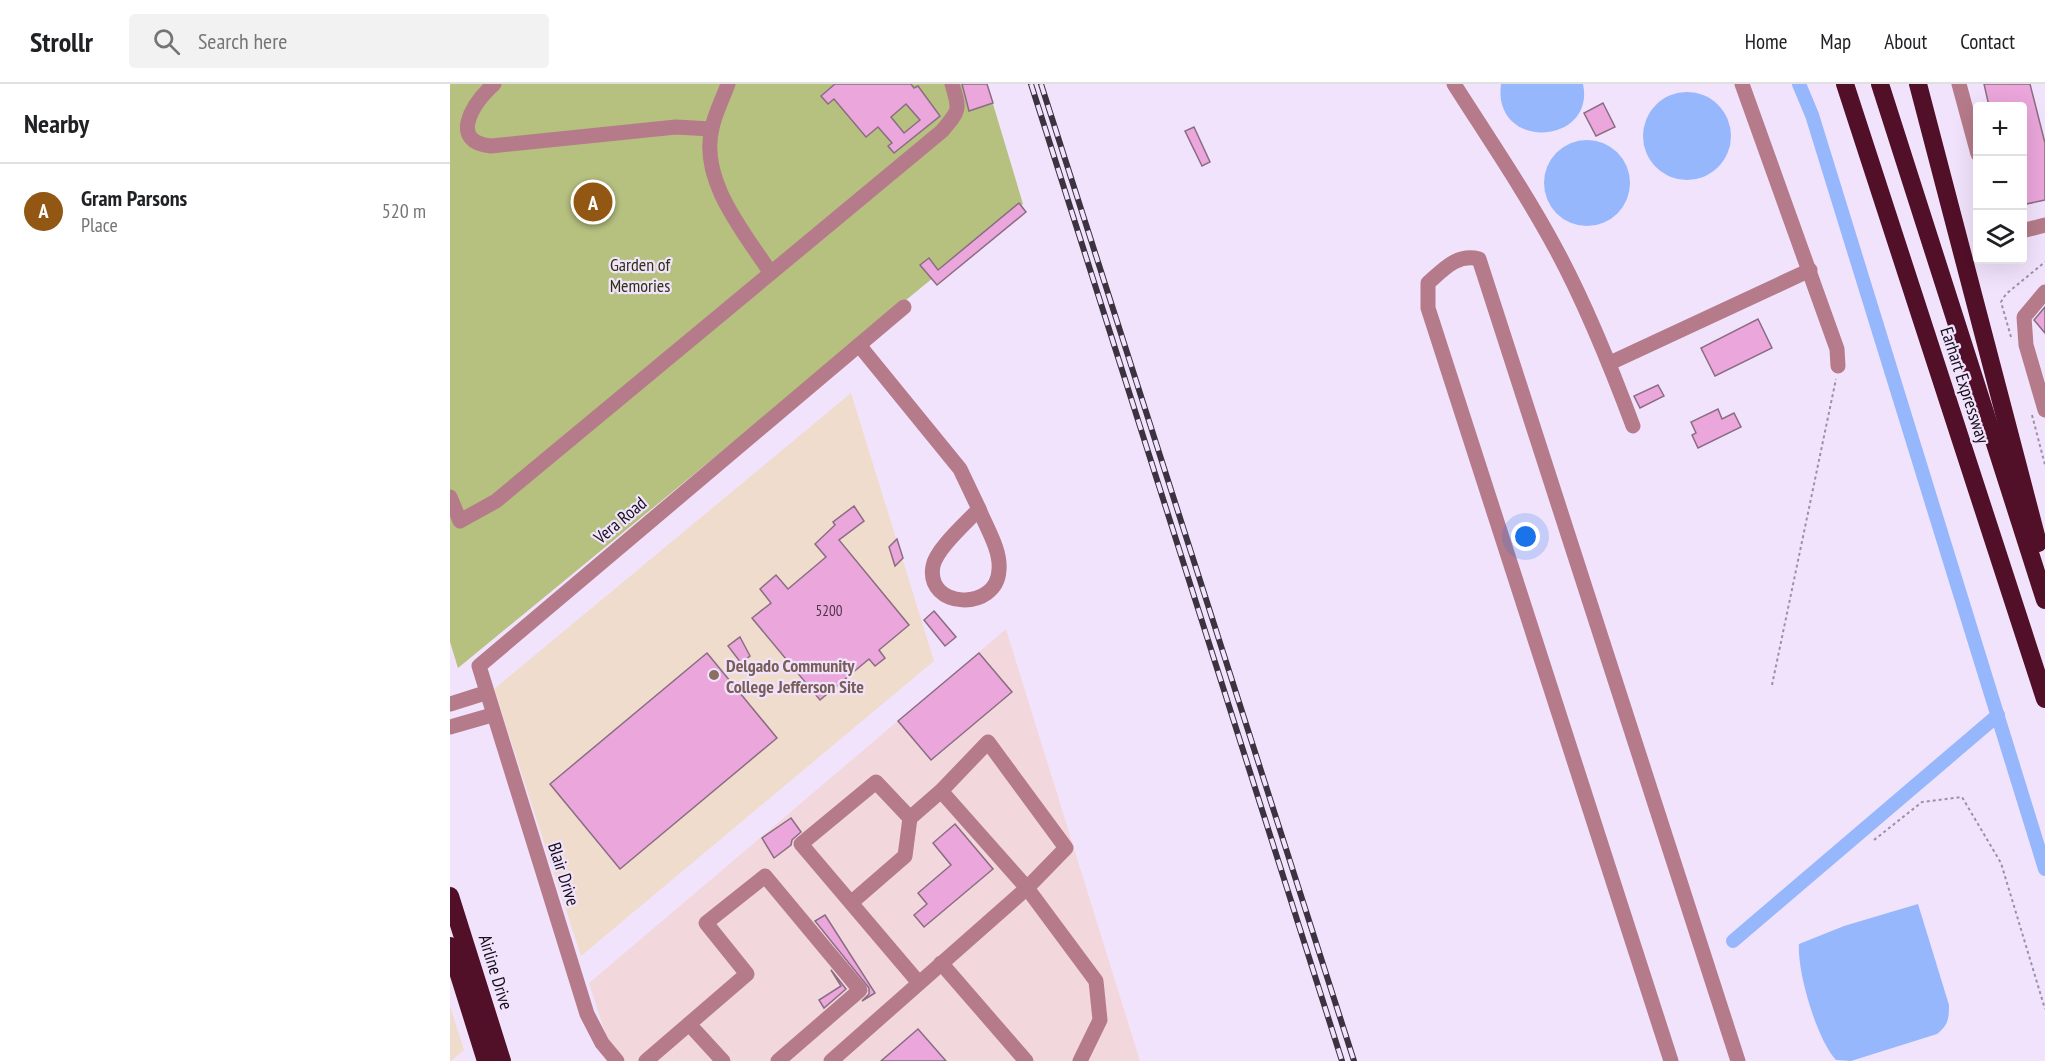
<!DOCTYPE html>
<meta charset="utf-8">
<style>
body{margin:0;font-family:"PT Sans Narrow",sans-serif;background:#f2f2f2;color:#202124}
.controls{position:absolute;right:18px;top:18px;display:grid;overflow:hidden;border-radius:6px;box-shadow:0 6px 24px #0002}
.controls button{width:54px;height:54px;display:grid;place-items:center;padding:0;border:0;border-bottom:2px solid #e0e0e0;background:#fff;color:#202124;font:30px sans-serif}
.you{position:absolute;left:1076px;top:453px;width:21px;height:21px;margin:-15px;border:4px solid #fff;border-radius:50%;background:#1a73e8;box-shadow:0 0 0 9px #1a73e833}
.badge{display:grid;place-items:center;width:39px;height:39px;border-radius:50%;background:#915713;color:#fff;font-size:20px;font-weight:700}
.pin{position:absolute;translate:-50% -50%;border:3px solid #fff;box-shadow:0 2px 6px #0006}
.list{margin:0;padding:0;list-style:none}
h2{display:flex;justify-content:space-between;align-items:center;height:78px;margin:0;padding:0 24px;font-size:26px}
h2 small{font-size:20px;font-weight:400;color:#757577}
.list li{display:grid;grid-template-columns:39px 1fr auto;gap:18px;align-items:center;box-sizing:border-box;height:96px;padding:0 24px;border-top:2px solid #e0e0e0}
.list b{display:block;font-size:22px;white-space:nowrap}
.list p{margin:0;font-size:20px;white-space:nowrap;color:#757577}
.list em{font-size:20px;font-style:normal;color:#757577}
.icon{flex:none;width:33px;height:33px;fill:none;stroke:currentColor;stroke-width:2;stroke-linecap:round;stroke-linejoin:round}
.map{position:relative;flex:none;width:1595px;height:977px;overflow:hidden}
header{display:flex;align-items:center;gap:36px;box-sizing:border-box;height:84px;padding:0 30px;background:#fff;border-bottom:2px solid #e0e0e0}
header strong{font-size:28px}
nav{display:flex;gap:33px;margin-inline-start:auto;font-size:21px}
.search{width:420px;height:54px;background:#f2f2f2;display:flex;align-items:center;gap:15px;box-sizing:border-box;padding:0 21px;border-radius:6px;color:#757577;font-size:22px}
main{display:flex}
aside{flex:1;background:#fff}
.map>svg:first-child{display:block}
.industrial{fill:#f2d8dc}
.education{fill:#efdccc}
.green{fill:#b6c07f}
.water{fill:#96b7fc}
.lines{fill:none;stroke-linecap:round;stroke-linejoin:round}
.canal{stroke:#96b7fc;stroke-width:14}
.building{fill:#eba6db;stroke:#8a6d83;stroke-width:1.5;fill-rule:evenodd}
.path{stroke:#9c90a5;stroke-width:2;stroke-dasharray:3 3;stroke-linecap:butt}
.minor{stroke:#b67b8a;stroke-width:15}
.highway{stroke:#520f28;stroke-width:18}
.rail-casing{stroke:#3b3340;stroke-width:6}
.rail{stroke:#f2e3fd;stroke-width:4;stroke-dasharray:11;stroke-linecap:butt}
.education-dot{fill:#8d6e63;stroke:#f2e3fd;stroke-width:2}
.labels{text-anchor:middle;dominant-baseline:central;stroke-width:4.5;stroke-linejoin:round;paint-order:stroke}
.number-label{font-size:15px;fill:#4c364b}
.park-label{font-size:18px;fill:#2d310e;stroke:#f2e3fd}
.street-label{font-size:18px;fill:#17101b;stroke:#f2e3fd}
.education-label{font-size:18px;font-weight:bold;fill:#785e54;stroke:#f2e3fd;text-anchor:start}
</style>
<header>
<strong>Strollr</strong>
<div class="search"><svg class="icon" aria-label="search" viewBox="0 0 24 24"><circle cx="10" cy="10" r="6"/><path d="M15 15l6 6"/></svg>Search here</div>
<nav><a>Home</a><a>Map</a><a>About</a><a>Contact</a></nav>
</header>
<main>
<aside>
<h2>Nearby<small></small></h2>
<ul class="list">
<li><span class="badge">A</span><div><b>Gram Parsons</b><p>Place</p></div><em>520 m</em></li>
</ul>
</aside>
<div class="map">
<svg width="1595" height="977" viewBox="0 0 1595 977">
<rect width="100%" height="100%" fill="#f2e3fd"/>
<polygon class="industrial" points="556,545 690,977 164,977 139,899"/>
<g class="education">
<polygon points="401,309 484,577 131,872 44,605"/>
<polygon points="0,922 14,966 1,977 0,977"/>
</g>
<polygon class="green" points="0,0 537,0 573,120 8,584 0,558"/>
<g class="water">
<path d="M1051,0H1133C1146,61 1042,68 1051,0Z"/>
<circle cx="1237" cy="52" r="44"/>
<circle cx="1137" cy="99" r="43"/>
<path d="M1468,820L1499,921C1499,935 1498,941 1487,950L1401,977L1386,976C1367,956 1347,888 1349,860L1394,842Z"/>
</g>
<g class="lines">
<g class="canal">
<polyline points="1349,0 1362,31 1595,785"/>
<polyline points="1283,857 1548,631"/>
</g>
</g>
<g class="building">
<path d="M385,0H461L464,4L468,2L490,32L444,69L438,62L442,59L428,43L416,53L384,15L378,20L371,12ZM456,20L470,36L454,49L441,33Z"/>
<polygon points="512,0 537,0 543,19 519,27"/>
<polygon points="1534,0 1580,0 1595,59 1595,116 1572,121 1572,22 1539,22"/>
<polygon points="1153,19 1165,43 1146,52 1134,29"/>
<polygon points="744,43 760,78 752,82 735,47"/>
<polygon points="569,119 576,128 487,201 470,181 479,174 488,186"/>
<polygon points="1595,223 1595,249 1584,236"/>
<polygon points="1308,235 1322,264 1265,292 1251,264"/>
<polygon points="1208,301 1214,312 1190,324 1184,312"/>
<polygon points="1268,325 1272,335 1284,329 1291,343 1248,364 1242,351 1246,349 1241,338"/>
<polygon points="404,422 414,437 389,456 459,541 429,566 435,574 425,582 419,575 370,616 302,534 321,519 310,505 326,491 338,505 376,473 365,460 385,441 383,438"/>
<polygon points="447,455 453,474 445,482 439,463"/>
<polygon points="484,527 506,553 495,562 474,536"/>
<polygon points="290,553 300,572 291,579 278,562"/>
<polygon points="257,569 327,654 170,785 100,700"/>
<polygon points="529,569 562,608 481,676 448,637"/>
<polygon points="341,734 351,748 342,756 341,761 324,774 312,754"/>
<polygon points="505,740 543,785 474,843 464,831 477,820 468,809 501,781 483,759"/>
<polygon points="375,831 425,909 412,917 419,910 419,904 365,837"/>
<polygon points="381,886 396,905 374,924 369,916 391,902"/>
<polygon points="468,945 496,977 431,977"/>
</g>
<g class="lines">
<g class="path">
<polyline points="1561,253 1551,218 1556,210 1595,178"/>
<polyline points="1582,331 1595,381"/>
<polyline points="1322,601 1386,295"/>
<polyline points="1424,756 1472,718 1512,713 1551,779 1595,925"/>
</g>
<g class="minor">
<path d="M44,0C20,22 0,58 41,62L226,43L261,45"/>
<path d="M278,0C273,14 265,29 262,44C249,96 294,148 320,188"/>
<path d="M1004,0C1039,55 1076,109 1107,167C1137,223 1161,283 1183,342"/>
<polyline points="1292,0 1387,265 1388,282"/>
<polyline points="1509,0 1528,70"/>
<polyline points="1572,147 1595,141"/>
<polyline points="1595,208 1574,233 1576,261 1595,326"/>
<polyline points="409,261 510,385 529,425"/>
<polyline points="1160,279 1360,186"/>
<path d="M0,413L10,437L46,417L492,47C510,26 510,26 502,0"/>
<path d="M529,425C536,443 551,466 549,486C547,528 475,525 483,482C486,465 517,438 529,425Z"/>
<polyline points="0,620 35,609"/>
<polyline points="0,643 42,631"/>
<polyline points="491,707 577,804 646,897 650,936 630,977"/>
<polyline points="402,818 455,772 460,734"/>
<polyline points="491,879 576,977"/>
<polyline points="239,940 273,977"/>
<polyline points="167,977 152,959 137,930 29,582 454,223"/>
<polyline points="196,977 297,890 256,839 315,792 410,906 328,977"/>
<polyline points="381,977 577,804 616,764 538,658 491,707 460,734 426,698 351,760 469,899"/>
<path d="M1221,977L978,224V199C993,186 1007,169 1029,175L1288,977"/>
</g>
<g class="highway">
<polyline points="1395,0 1595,615"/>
<polyline points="1430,0 1595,516"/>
<polyline points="1468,0 1588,459"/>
<polyline points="0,812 52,977"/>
<polyline points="0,862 36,977"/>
</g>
<defs>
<g id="rail">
<polyline points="581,0 892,977"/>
<polyline points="591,0 904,977"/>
</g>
</defs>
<use href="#rail" class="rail-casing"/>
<use href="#rail" class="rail"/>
</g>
<circle class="education-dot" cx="264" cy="591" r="6"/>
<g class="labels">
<g class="number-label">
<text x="379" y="526">5200</text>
</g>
<g class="park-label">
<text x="190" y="180">Garden of<tspan x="190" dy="21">Memories</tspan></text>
</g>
<g class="street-label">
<text transform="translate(1515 301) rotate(72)">Earhart Expressway</text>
<text transform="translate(170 436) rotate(-40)">Vera Road</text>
<text transform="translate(114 790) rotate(72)">Blair Drive</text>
<text transform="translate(46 888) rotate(73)">Airline Drive</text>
</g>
<g class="education-label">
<text x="276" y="581">Delgado Community<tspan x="276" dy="21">College Jefferson Site</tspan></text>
</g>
</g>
</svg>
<div class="controls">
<button>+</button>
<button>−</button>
<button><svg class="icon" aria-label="layers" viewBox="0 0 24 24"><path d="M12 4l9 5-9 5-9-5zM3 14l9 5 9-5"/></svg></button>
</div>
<div class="you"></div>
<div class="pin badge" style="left:143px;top:118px">A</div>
</div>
</main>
